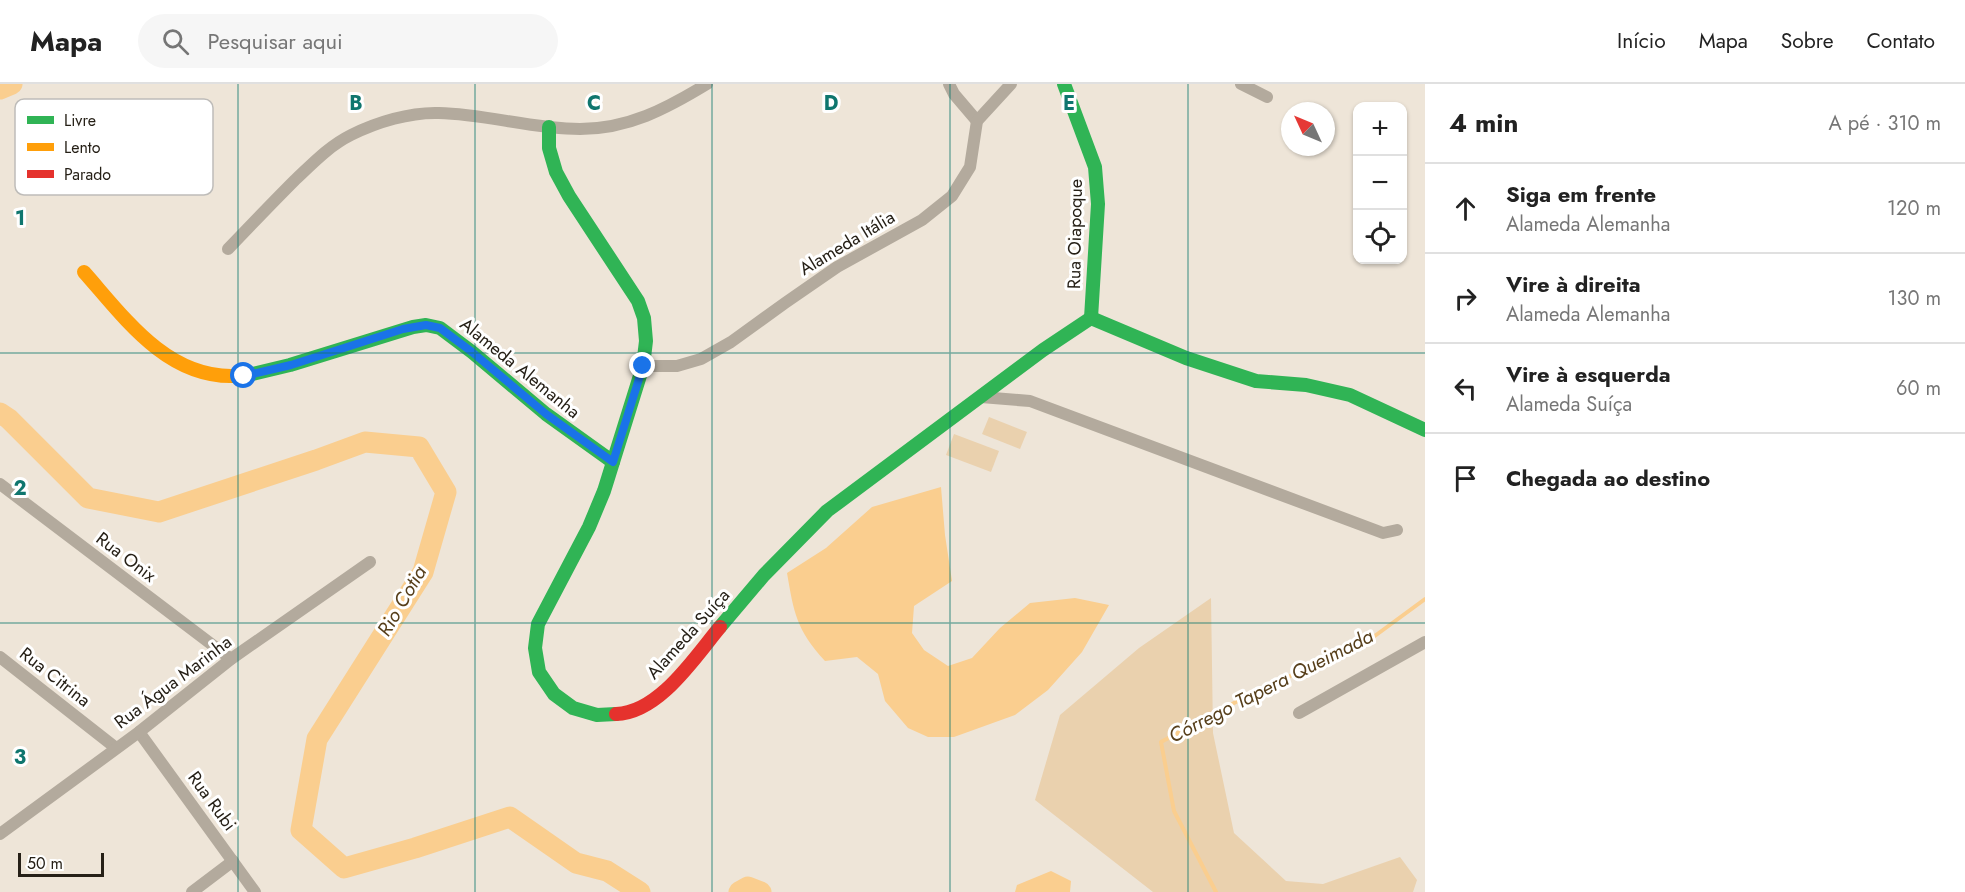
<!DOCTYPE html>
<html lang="pt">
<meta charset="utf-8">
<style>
body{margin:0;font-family:Jost,sans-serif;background:#f6f6f6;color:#222}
.controls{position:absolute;right:18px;top:18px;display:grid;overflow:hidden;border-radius:12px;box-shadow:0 2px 4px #0004}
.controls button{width:54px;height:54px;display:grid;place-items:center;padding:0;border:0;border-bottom:2px solid #e0e0e0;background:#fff;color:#222;font:30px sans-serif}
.compass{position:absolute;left:1281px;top:18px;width:54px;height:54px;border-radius:50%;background:#fff;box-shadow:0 2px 4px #0004;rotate:314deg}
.scale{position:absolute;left:18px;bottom:15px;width:86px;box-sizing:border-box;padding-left:6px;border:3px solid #262017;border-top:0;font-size:16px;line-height:21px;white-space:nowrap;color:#262017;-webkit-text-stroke:4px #fff;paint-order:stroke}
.stop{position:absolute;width:18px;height:18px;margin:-14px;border:4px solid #1a73e8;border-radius:50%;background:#fff}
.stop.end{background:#1a73e8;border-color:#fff;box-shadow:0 2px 6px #0008}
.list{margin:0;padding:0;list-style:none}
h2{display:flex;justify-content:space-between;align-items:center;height:78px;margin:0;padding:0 24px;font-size:26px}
h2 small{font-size:20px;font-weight:400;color:#767676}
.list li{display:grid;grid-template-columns:39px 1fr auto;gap:18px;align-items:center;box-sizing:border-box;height:90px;padding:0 24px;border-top:2px solid #e0e0e0}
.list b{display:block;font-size:22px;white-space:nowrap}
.list p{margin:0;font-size:20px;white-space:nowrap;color:#767676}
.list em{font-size:20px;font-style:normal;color:#767676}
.icon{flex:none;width:33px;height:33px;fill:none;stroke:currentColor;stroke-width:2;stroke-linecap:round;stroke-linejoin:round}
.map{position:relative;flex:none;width:1425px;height:808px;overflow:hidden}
header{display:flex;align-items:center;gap:36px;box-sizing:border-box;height:84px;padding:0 30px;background:#fff;border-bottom:2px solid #e0e0e0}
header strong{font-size:28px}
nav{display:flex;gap:33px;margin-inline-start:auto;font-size:21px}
.search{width:420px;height:54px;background:#f6f6f6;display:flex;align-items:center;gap:15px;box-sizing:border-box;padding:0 21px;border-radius:33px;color:#767676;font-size:22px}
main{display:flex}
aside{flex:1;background:#fff}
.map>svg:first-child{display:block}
.green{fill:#ead1ae}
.water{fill:#face8f}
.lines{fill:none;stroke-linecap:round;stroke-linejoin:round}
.stream{stroke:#face8f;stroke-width:4}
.river{stroke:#face8f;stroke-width:21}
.street{stroke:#b3aa9d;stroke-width:12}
.fast{stroke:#30b455;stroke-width:14}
.slow{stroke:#ff9f0a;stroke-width:14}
.jam{stroke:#e5322d;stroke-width:14}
.route{stroke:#1a73e8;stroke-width:8}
.grid{fill:none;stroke:#0f766e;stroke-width:1.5;stroke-opacity:0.55}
.labels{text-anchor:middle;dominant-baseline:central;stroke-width:6;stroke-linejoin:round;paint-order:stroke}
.street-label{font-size:18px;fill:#262017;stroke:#fff}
.water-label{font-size:20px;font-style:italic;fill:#573f1b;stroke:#fff}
.key{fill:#fff;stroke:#bebcb9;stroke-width:1.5}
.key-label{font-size:16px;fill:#262017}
.grid-label{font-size:20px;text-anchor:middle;font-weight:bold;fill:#0f766e;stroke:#fff;stroke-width:6;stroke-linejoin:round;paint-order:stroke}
</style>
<header>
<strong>Mapa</strong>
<div class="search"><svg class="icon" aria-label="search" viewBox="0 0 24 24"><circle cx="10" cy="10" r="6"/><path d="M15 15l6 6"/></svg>Pesquisar aqui</div>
<nav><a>Início</a><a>Mapa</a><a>Sobre</a><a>Contato</a></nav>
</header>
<main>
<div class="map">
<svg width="1425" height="808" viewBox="0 0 1425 808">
<rect width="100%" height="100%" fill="#eee5d8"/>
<g class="green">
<polygon points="989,333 1027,348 1020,365 982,350"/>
<polygon points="954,350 999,367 991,388 946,371"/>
<polygon points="1211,514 1213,649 1234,749 1286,797 1323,800 1400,773 1417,796 1413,808 1153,808 1035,716 1060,631 1139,564"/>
</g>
<g class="water">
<path d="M941,403L945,451L952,497L914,522L912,549L924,566L948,582L972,574L1000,544L1030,519L1075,514L1109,521L1082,568L1048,606L1015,631L954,653H928L908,644L885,617L878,590L857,573L825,577C796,545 794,529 787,489L826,464L872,423Z"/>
<polygon points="1051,787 1071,797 1070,808 1015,808 1017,801"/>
</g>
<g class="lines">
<polyline class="stream" points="1216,808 1174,727 1161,658 1249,611 1372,554 1425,515"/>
<g class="river">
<polyline points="0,5 12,0"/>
<polyline points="0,329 9,335 88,414 159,428 316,376 365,358 419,363 446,408 423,488 317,655 301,746 344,784 415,764 510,733 576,779 607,787 640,808"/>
<polyline points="739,808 748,803 761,808"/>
</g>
<g class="street">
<polyline points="949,0 954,10 977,37"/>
<polyline points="1241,0 1267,13"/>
<path d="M228,165C250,142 272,119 295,96C313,79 329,62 351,51C377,38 410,28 439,29C486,30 532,45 580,45C628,45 666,25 707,0"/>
<polyline points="643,282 677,282 701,275 731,258 785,219 837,183 922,136 952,112 970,83 977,37 1011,0"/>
<polyline points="981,313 1030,317 1383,449 1397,446"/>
<polyline points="0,400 231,575"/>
<polyline points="0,573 116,664"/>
<polyline points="1299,629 1425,558"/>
<polyline points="139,648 255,808"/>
<polyline points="0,750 139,648 231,575 370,478"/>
<polyline points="192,808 233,777"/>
</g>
<g class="fast">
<polyline points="1064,0 1095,83 1098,120 1091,234"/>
<polyline points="549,43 549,64 556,88 569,112 638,217 644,234 646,257 643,282 604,407 589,443 538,540 535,564 539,588 554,610 573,624 597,631 616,630"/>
<polyline points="1091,234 1186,274 1256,297 1306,301 1350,311 1425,346"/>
<polyline points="231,292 244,292 290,281 413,243 426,241 440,244 472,268 546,330 613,378"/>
<polyline points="720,543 764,491 827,427 1043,266 1091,234"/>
</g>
<path class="slow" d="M84,188C124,233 165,292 231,292"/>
<path class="jam" d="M616,630C659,629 695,573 720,543"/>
</g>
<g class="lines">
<polyline class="route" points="244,292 291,281 403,245 426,241 440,244 472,268 546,330 613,378 643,282"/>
</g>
<path class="grid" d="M238,0V808M475,0V808M712,0V808M950,0V808M1188,0V808M0,269H1425M0,539H1425"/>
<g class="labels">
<g class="street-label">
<text transform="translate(1075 150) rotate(-89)">Rua Oiapoque</text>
<text transform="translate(847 159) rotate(-31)">Alameda Itália</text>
<text transform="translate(520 284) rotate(39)">Alameda Alemanha</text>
<text transform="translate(126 473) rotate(37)">Rua Onix</text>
<text transform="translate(688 550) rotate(-48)">Alameda Suíça</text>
<text transform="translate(55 593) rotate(38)">Rua Citrina</text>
<text transform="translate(173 598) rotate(-37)">Rua Água Marinha</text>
<text transform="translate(212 717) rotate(54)">Rua Rubi</text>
</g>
<g class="water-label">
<text transform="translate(402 517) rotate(-60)">Rio Cotia</text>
<text transform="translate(1271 602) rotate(-27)">Córrego Tapera Queimada</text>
</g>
</g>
<rect x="15" y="15" width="198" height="96" rx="9" class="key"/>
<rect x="27" y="32" width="27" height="8" fill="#30b455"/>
<rect x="27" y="59" width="27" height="8" fill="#ff9f0a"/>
<rect x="27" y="86" width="27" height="8" fill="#e5322d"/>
<g class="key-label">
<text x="64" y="42">Livre</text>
<text x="64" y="69">Lento</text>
<text x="64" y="96">Parado</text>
</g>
<g class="grid-label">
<text x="356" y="26">B</text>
<text x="594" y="26">C</text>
<text x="831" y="26">D</text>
<text x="1069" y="26">E</text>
<text x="20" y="141">1</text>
<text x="20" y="411">2</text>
<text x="20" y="680">3</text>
</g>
</svg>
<div class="controls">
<button>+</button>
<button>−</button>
<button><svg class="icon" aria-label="locate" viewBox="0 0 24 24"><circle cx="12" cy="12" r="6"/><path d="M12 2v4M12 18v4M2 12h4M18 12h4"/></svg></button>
</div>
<svg class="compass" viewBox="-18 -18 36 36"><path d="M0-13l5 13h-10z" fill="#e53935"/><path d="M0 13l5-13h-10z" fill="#767676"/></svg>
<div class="scale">50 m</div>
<div class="stop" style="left:244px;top:292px"></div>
<div class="stop end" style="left:643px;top:282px"></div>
</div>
<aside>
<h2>4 min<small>A pé · 310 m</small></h2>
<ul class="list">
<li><svg class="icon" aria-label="ahead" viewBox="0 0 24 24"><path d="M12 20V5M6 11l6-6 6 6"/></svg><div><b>Siga em frente</b><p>Alameda Alemanha</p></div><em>120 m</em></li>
<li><svg class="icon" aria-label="right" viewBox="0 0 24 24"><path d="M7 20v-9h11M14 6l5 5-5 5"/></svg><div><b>Vire à direita</b><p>Alameda Alemanha</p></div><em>130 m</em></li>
<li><svg class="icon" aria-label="left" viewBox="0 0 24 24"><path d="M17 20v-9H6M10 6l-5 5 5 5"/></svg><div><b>Vire à esquerda</b><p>Alameda Suíça</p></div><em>60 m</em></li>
<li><svg class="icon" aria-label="arrive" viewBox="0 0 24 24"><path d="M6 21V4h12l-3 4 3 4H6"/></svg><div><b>Chegada ao destino</b></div></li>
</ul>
</aside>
</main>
